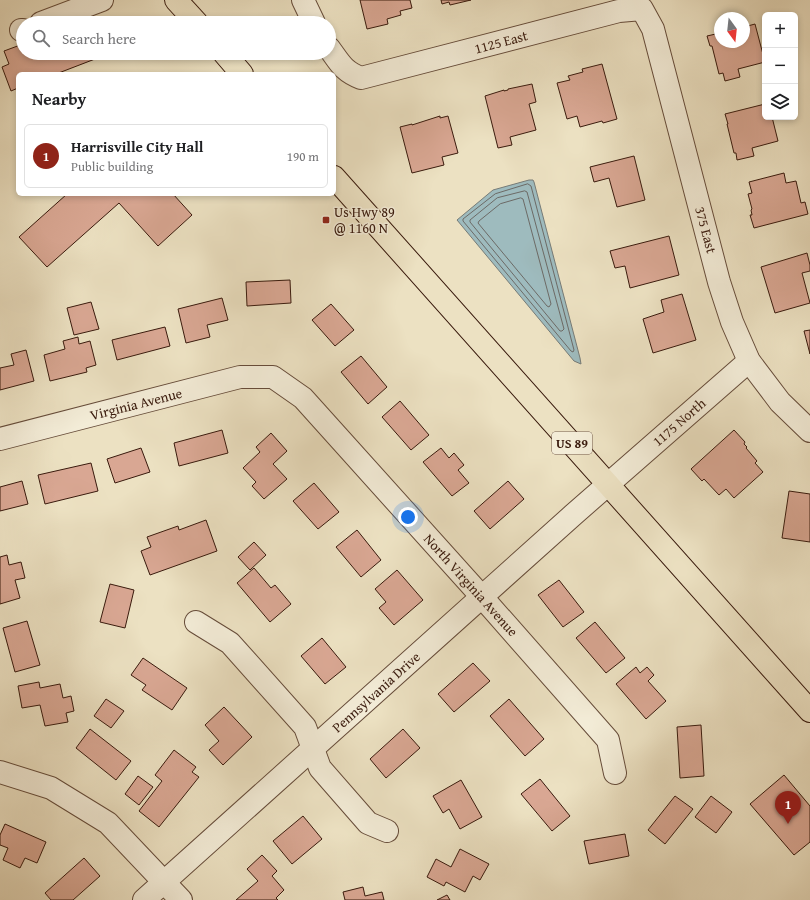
<!DOCTYPE html>
<meta charset="utf-8">
<style>
body{margin:0;font-family:"Gentium Book Plus",serif;background:#f6f6f6;color:#202124}
.controls{position:absolute;right:12px;top:12px;display:grid;overflow:hidden;border-radius:6px;box-shadow:0 2px 6px #0003}
.controls button{width:36px;height:36px;display:grid;place-items:center;padding:0;border:0;border-bottom:1px solid #e0e0e0;background:#fff;color:#202124;font:20px sans-serif}
.compass{position:absolute;left:714px;top:12px;width:36px;height:36px;border-radius:50%;background:#fff;box-shadow:0 2px 6px #0003;rotate:165deg}
.you{position:absolute;left:408px;top:517px;width:14px;height:14px;margin:-10px;border:3px solid #fff;border-radius:50%;background:#1a73e8;box-shadow:0 0 0 6px #1a73e833}
.badge{display:grid;place-items:center;width:26px;height:26px;border-radius:50%;background:#8f2418;color:#fff;font-size:13px;font-weight:700}
.pin{position:absolute;translate:-50% -33px;filter:drop-shadow(0 1px 2px #0008)}
.pin::after{content:'';position:absolute;top:21px;width:14px;height:12px;background:inherit;clip-path:polygon(0 0,100% 0,50% 100%)}
.list{margin:0;padding:0;list-style:none}
h2{display:flex;justify-content:space-between;align-items:center;height:52px;margin:0;padding:0 16px;font-size:17px}
h2 small{font-size:13px;font-weight:400;color:#757577}
.list li{display:grid;grid-template-columns:26px 1fr auto;gap:12px;align-items:center;box-sizing:border-box;height:64px;margin:0 8px 8px;padding:0 8px;border:1px solid #e0e0e0;border-radius:6px}
.list b{display:block;font-size:15px;white-space:nowrap}
.list p{margin:0;font-size:13px;white-space:nowrap;color:#757577}
.list em{font-size:13px;font-style:normal;color:#757577}
.icon{flex:none;width:22px;height:22px;fill:none;stroke:currentColor;stroke-width:2;stroke-linecap:round;stroke-linejoin:round}
.map{position:relative;flex:none;width:810px;height:900px;overflow:hidden}
.search{position:absolute;background:#fff;box-shadow:0 2px 6px #0003;left:16px;top:16px;width:320px;height:44px;display:flex;align-items:center;gap:10px;box-sizing:border-box;padding:0 14px;border-radius:22px;color:#757577;font-size:15px}
.panel{position:absolute;background:#fff;box-shadow:0 2px 6px #0003;left:16px;top:72px;width:320px;height:124px;border-radius:6px}
.map>svg:first-child{display:block}
.water{fill:#9ebbbe;stroke:#767b77}
.lines{fill:none;stroke-linecap:round;stroke-linejoin:round}
.shore{stroke:#6c6a66;stroke-width:1}
.building{fill:#d9a793;stroke:#391a0d}
.minor-casing{stroke:#664c3a;stroke-width:24}
.major-casing{stroke:#391a0d;stroke-width:24}
.minor{stroke:#f3ecd7;stroke-width:22}
.major{stroke:#ece1c2;stroke-width:22}
.poi-dot{fill:#8f2418;stroke:#f3ecd7;stroke-width:1.5}
.labels{text-anchor:middle;dominant-baseline:central;stroke-width:3;stroke-linejoin:round;paint-order:stroke}
.shield{fill:#f3ecd7;stroke:#71594a;stroke-width:1}
.shield-label{font-size:13px;font-weight:bold;fill:#391a0d}
.street-label{font-size:14px;fill:#391a0d;stroke:#f3ecd7}
.poi-label{font-size:14px;fill:#391a0d;stroke:#f3ecd7;text-anchor:start}
</style>
<div class="map">
<svg width="810" height="900" viewBox="0 0 810 900">
<rect width="100%" height="100%" fill="#ece1c2"/>
<filter id="stains"><feTurbulence type="fractalNoise" baseFrequency=".005" numOctaves="4"/><feColorMatrix values="0 0 0 0 .2 0 0 0 0 .09 0 0 0 0 .02 0 0 0 .5 -.17"/></filter>
<radialGradient id="worn" r=".72"><stop offset=".6" stop-color="#630" stop-opacity="0"/><stop offset="1" stop-color="#630" stop-opacity=".3"/></radialGradient>
<polygon class="water" points="529,180 533,180 534,182 580,358 581,364 574,361 457,220 493,190"/>
<g class="lines">
<g class="shore">
<polygon points="528,184 531,186 574,350 573,352 571,351 463,221 463,219 495,194"/>
<polygon points="525,191 527,192 564,329 562,331 560,331 470,222 470,220 497,198"/>
<polygon points="521,198 523,199 551,304 549,307 547,306 478,223 479,221 500,204"/>
</g>
</g>
<g class="building">
<polygon points="360,0 410,0 412,8 400,11 401,15 387,19 388,24 367,29"/>
<polygon points="441,0 471,0 450,5 449,2 442,4"/>
<polygon points="755,24 765,62 738,69 740,77 725,81 723,73 719,74 712,46 710,46 707,36 720,33 720,42 744,42 744,27"/>
<polygon points="23,44 23,53 92,53 95,59 56,74 18,74 18,88 11,91 2,67 9,64 4,51"/>
<polygon points="602,64 617,119 603,123 602,121 580,127 577,116 567,119 557,83 570,80 568,76 583,72 582,69"/>
<polygon points="532,84 536,102 529,104 536,130 510,137 512,145 498,148 485,96 504,90 504,91 508,90 508,89"/>
<polygon points="765,104 765,117 772,117 778,141 752,148 754,156 737,160 736,153 734,153 727,124 728,124 725,114"/>
<polygon points="440,116 440,118 448,116 458,153 442,157 444,165 412,173 400,127 412,124 412,125"/>
<polygon points="634,156 645,200 617,207 609,178 594,182 590,167"/>
<polygon points="784,173 786,183 796,181 801,203 805,202 808,214 754,228 750,215 752,215 751,210 752,209 748,194 752,193 749,182"/>
<polygon points="67,194 173,194 192,215 158,246 119,203 47,267 19,237"/>
<polygon points="669,236 679,275 630,288 625,266 615,268 610,251"/>
<polygon points="807,253 810,265 810,271 802,273 810,303 775,313 761,267"/>
<polygon points="290,280 291,303 247,306 246,282"/>
<polygon points="682,294 696,340 653,353 643,319 664,312 661,300"/>
<polygon points="222,298 228,320 207,325 210,337 186,343 178,309"/>
<polygon points="91,302 99,329 74,335 67,308"/>
<polygon points="331,304 354,330 335,346 312,320"/>
<polygon points="165,327 170,346 117,360 112,340"/>
<polygon points="810,330 810,354 804,331"/>
<polygon points="78,337 79,344 90,341 96,365 86,368 87,372 50,381 44,355 65,349 63,341"/>
<polygon points="26,350 34,381 0,390 0,368 14,365 11,354"/>
<polygon points="361,356 387,387 368,404 341,372"/>
<polygon points="400,401 429,435 411,450 382,417"/>
<polygon points="222,430 228,453 179,466 174,443"/>
<polygon points="734,430 745,442 744,444 747,447 746,448 757,461 755,463 763,472 734,498 726,489 719,495 704,479 702,481 691,469"/>
<polygon points="271,433 287,451 273,464 287,479 264,499 252,486 256,482 243,468 260,452 256,447"/>
<polygon points="141,448 150,472 115,483 107,459"/>
<polygon points="441,448 449,458 454,453 464,465 458,470 469,483 452,496 423,462"/>
<polygon points="91,463 98,491 45,504 38,475"/>
<polygon points="22,481 28,504 0,511 0,487"/>
<polygon points="508,481 524,499 490,529 474,511"/>
<polygon points="314,483 339,512 318,529 293,501"/>
<polygon points="789,491 810,494 810,542 782,538"/>
<polygon points="206,520 217,551 150,575 141,551 151,547 147,537 178,526 179,530"/>
<polygon points="357,530 381,560 361,577 336,547"/>
<polygon points="254,542 266,555 250,570 238,557"/>
<polygon points="7,555 9,565 21,562 25,578 15,580 20,598 0,604 0,557"/>
<polygon points="254,568 271,588 275,585 291,604 270,622 237,583"/>
<polygon points="397,570 423,600 394,625 379,608 386,602 375,589"/>
<polygon points="559,580 584,612 563,627 538,595"/>
<polygon points="110,584 134,590 125,628 100,622"/>
<polygon points="27,621 40,665 15,672 3,628"/>
<polygon points="595,622 625,658 606,673 576,638"/>
<polygon points="322,638 346,667 325,684 301,656"/>
<polygon points="143,658 187,688 172,710 142,690 146,685 131,675"/>
<polygon points="473,663 490,681 454,712 438,694"/>
<polygon points="636,667 640,673 647,667 654,675 648,681 666,701 646,719 616,684"/>
<polygon points="39,682 40,688 60,684 63,698 71,696 74,711 66,713 68,722 45,726 40,705 22,708 18,686"/>
<polygon points="106,699 124,711 111,728 94,716"/>
<polygon points="509,699 544,739 525,756 490,716"/>
<polygon points="224,707 252,737 223,765 209,750 219,741 205,725"/>
<polygon points="701,725 704,776 680,778 677,727"/>
<polygon points="90,729 131,761 116,780 76,748"/>
<polygon points="403,729 420,748 386,778 370,759"/>
<polygon points="174,750 196,767 192,772 199,777 159,827 139,811 162,781 155,775"/>
<polygon points="784,775 810,806 810,842 794,855 750,804"/>
<polygon points="138,776 153,787 139,805 125,794"/>
<polygon points="540,779 570,816 552,831 521,794"/>
<polygon points="461,780 482,817 460,829 449,809 443,813 433,796"/>
<polygon points="675,796 693,809 665,844 648,830"/>
<polygon points="711,796 732,812 716,833 695,817"/>
<polygon points="303,816 322,839 292,864 273,841"/>
<polygon points="5,824 46,842 37,863 25,858 20,868 3,860 8,848 0,845 0,835"/>
<polygon points="625,834 629,856 589,864 584,841"/>
<polygon points="460,849 489,864 480,880 473,876 465,892 446,882 444,886 427,877 436,859 451,867"/>
<polygon points="262,855 277,871 272,876 284,890 276,898 278,900 236,900 258,881 247,869"/>
<polygon points="84,858 100,876 73,900 51,900 45,893"/>
<polygon points="363,887 365,896 382,892 384,900 345,900 343,892"/>
<polygon points="447,895 450,900 437,900"/>
</g>
<g class="lines">
<defs>
<g id="minor">
<polyline points="303,0 314,23"/>
<polyline points="41,23 102,0"/>
<polyline points="21,30 23,30"/>
<path d="M329,48C340,63 343,71 361,78L619,11L642,9L653,29L719,282L732,322L749,361L780,402L810,431"/>
<polyline points="0,439 240,377 273,377 303,398 482,597 608,740 615,773"/>
<polyline points="196,622 230,643 305,727 320,768 368,823 387,831"/>
<polyline points="0,772 51,788 108,823 181,900"/>
<polyline points="144,900 573,515 749,361"/>
</g>
<g id="major">
<polyline points="176,0 197,23"/>
<polyline points="224,53 242,74"/>
<polyline points="334,177 810,711"/>
</g>
</defs>
<use href="#minor" class="minor-casing"/>
<use href="#major" class="major-casing"/>
<use href="#minor" class="minor"/>
<use href="#major" class="major"/>
</g>
<rect class="poi-dot" x="322" y="216" width="8" height="8" rx="2"/>
<g class="labels">
<rect class="shield" x="552" y="432" width="40" height="22" rx="3"/>
<g class="shield-label">
<text x="572" y="443">US 89</text>
</g>
<g class="street-label">
<text transform="translate(501 42) rotate(-15)">1125 East</text>
<text transform="translate(706 230) rotate(75)">375 East</text>
<text transform="translate(136 404) rotate(-14)">Virginia Avenue</text>
<text transform="translate(679 422) rotate(-41)">1175 North</text>
<text transform="translate(471 585) rotate(48)">North Virginia Avenue</text>
<text transform="translate(376 692) rotate(-42)">Pennsylvania Drive</text>
</g>
<g class="poi-label">
<text x="334" y="212">Us Hwy 89<tspan x="334" dy="16">@ 1160 N</tspan></text>
</g>
</g>
<rect width="100%" height="100%" filter="url(#stains)"/>
<rect width="100%" height="100%" fill="url(#worn)"/>
</svg>
<div class="controls">
<button>+</button>
<button>−</button>
<button><svg class="icon" aria-label="layers" viewBox="0 0 24 24"><path d="M12 4l9 5-9 5-9-5zM3 14l9 5 9-5"/></svg></button>
</div>
<svg class="compass" viewBox="-18 -18 36 36"><path d="M0-13l5 13h-10z" fill="#e53935"/><path d="M0 13l5-13h-10z" fill="#757577"/></svg>
<div class="you"></div>
<div class="pin badge" style="left:788px;top:824px">1</div>
<div class="search"><svg class="icon" aria-label="search" viewBox="0 0 24 24"><circle cx="10" cy="10" r="6"/><path d="M15 15l6 6"/></svg>Search here</div>
<section class="panel">
<h2>Nearby<small></small></h2>
<ul class="list">
<li><span class="badge">1</span><div><b>Harrisville City Hall</b><p>Public building</p></div><em>190 m</em></li>
</ul>
</section>
</div>
